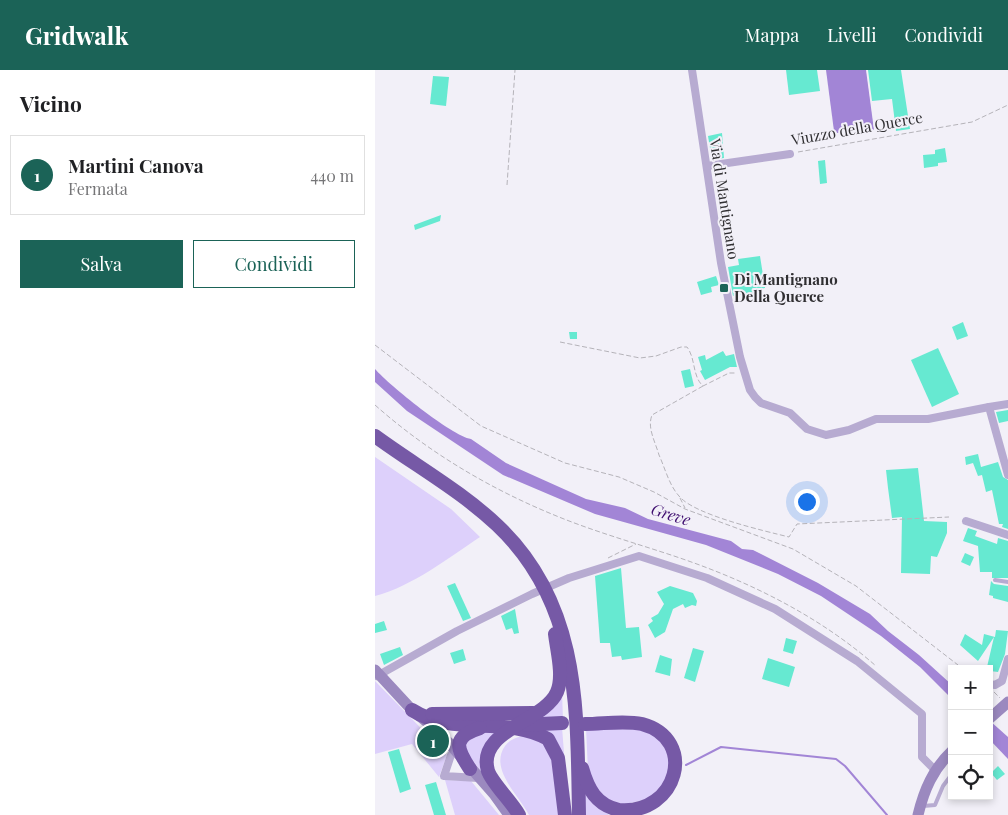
<!DOCTYPE html>
<html lang="it">
<meta charset="utf-8">
<style>
body{margin:0;font-family:"Playfair Display",serif;background:#f6f6f6;color:#202124}
.controls{position:absolute;right:15px;bottom:15px;display:grid;overflow:hidden;border-radius:0px;box-shadow:0 2px 8px #0003}
.controls button{width:45px;height:45px;display:grid;place-items:center;padding:0;border:0;border-bottom:1px solid #e0e0e0;background:#fff;color:#202124;font:25px sans-serif}
.you{position:absolute;left:431px;top:431px;width:18px;height:18px;margin:-12px;border:4px solid #fff;border-radius:50%;background:#1a73e8;box-shadow:0 0 0 8px #1a73e833}
.badge{display:grid;place-items:center;width:32px;height:32px;border-radius:50%;background:#1b6357;color:#fff;font-size:16px;font-weight:700}
.pin{position:absolute;translate:-50% -50%;border:2px solid #fff;box-shadow:0 1px 5px #0006}
.list{margin:0;padding:0;list-style:none}
h2{display:flex;justify-content:space-between;align-items:center;height:65px;margin:0;padding:0 20px;font-size:21px}
h2 small{font-size:16px;font-weight:400;color:#757577}
.list li{display:grid;grid-template-columns:32px 1fr auto;gap:15px;align-items:center;box-sizing:border-box;height:80px;margin:0 10px 10px;padding:0 10px;border:1px solid #e0e0e0;border-radius:0px}
.list b{display:block;font-size:19px;white-space:nowrap}
.list p{margin:0;font-size:16px;white-space:nowrap;color:#757577}
.list em{font-size:16px;font-style:normal;color:#757577}
.actions{display:flex;gap:10px;padding:15px 20px}
.actions a{flex:1;padding:11px 0;border:1px solid #1b6357;border-radius:0px;text-align:center;font-size:18px;color:#1b6357}
.actions .main{background:#1b6357;color:#fff}
.icon{flex:none;width:28px;height:28px;fill:none;stroke:currentColor;stroke-width:2;stroke-linecap:round;stroke-linejoin:round}
.map{position:relative;flex:none;width:633px;height:745px;overflow:hidden}
header{display:flex;align-items:center;gap:30px;box-sizing:border-box;height:70px;padding:0 25px;background:#1b6357;color:#fff}
header strong{font-size:24px}
nav{display:flex;gap:28px;margin-inline-start:auto;font-size:18px}
main{display:flex}
aside{flex:1;background:#fff}
.map>svg:first-child{display:block}
.green{fill:#ddd0fb}
.water{fill:#a285d6}
.lines{fill:none;stroke-linecap:round;stroke-linejoin:round}
.stream{stroke:#a285d6;stroke-width:2}
.building{fill:#66e9d1}
.path{stroke:#b5b3b9;stroke-width:1;stroke-dasharray:5 2.5;stroke-linecap:butt}
.lane{stroke:#b7abd1;stroke-width:4}
.street{stroke:#b7abd1;stroke-width:8}
.secondary{stroke:#9b89bf;stroke-width:11}
.highway{stroke:#7659a6;stroke-width:14}
.poi-dot{fill:#1b6357;stroke:#f2f0f8;stroke-width:2}
.labels{text-anchor:middle;dominant-baseline:central;stroke-width:4;stroke-linejoin:round;paint-order:stroke}
.street-label{font-size:15px;fill:#302f32;stroke:#f2f0f8}
.poi-label{font-size:15px;font-weight:bold;fill:#302f32;stroke:#f2f0f8;text-anchor:start}
.water-label{font-size:16px;font-style:italic;fill:#3d0b6e;stroke:#f2f0f8}
</style>
<header>
<strong>Gridwalk</strong>
<nav><a>Mappa</a><a>Livelli</a><a>Condividi</a></nav>
</header>
<main>
<aside>
<h2>Vicino<small></small></h2>
<ul class="list">
<li><span class="badge">1</span><div><b>Martini Canova</b><p>Fermata</p></div><em>440 m</em></li>
</ul>
<div class="actions"><a class="main">Salva</a><a>Condividi</a></div>
</aside>
<div class="map">
<svg width="633" height="745" viewBox="0 0 633 745">
<rect width="100%" height="100%" fill="#f2f0f8"/>
<g class="green">
<path d="M0,387L76,439L105,467C73,488 38,516 0,526Z"/>
<polygon points="0,611 72,685 64,707 37,674 0,684"/>
<polygon points="187,622 188,650 154,651"/>
<polygon points="259,656 281,664 297,690 284,727 240,736 220,720 213,701 211,658"/>
<polygon points="187,657 191,709 166,661"/>
<polygon points="127,661 106,701 92,684 90,672 97,663"/>
<path d="M154,665L179,681L187,745H154C143,724 114,699 130,676C136,668 145,666 154,665Z"/>
<polygon points="70,710 96,711 124,745 80,745"/>
<polygon points="209,721 234,745 209,745"/>
</g>
<g class="water">
<polygon points="451,0 491,0 499,60 462,63 459,61"/>
<path d="M0,299C14,315 77,366 96,369L131,393L211,429L250,438L273,449L356,471L367,479L378,480L443,513L495,544L513,561L544,585L577,615V629L545,597L506,566L446,526L403,504L331,475L220,444L128,405L32,341L0,312Z"/>
<polygon points="614,650 633,667 633,689 614,669"/>
</g>
<g class="lines">
<polyline class="stream" points="311,695 346,677 461,689 470,696 512,745"/>
</g>
<g class="building">
<polygon points="411,0 442,0 445,21 414,25"/>
<polygon points="493,0 526,0 535,59 521,61 517,29 497,31"/>
<polygon points="58,6 74,7 71,36 55,34"/>
<polygon points="347,63 349,88 337,90 333,66"/>
<polygon points="570,78 572,92 563,93 563,96 549,98 548,85 560,84 560,80"/>
<polygon points="450,90 452,113 445,114 443,91"/>
<polygon points="66,145 65,151 40,160 39,155"/>
<polygon points="385,186 390,218 380,220 380,222 358,226 353,197 364,195 363,189"/>
<polygon points="341,206 344,215 336,217 337,222 326,225 322,212"/>
<polygon points="588,252 593,266 582,270 577,257"/>
<polygon points="194,262 202,262 202,269 195,269"/>
<polygon points="563,278 584,324 557,337 536,290"/>
<polygon points="348,281 351,286 359,284 362,297 355,297 330,310 325,301 327,300 323,287 330,285 331,290"/>
<polygon points="315,299 319,316 310,318 306,301"/>
<polygon points="633,340 633,351 624,353 621,342"/>
<polygon points="603,384 606,397 623,392 628,407 633,410 633,459 627,457 628,454 624,454 617,420 611,422 607,405 603,406 598,393 591,395 590,387"/>
<polygon points="543,398 549,451 572,452 572,463 562,487 556,486 555,504 526,503 527,447 517,448 513,418 511,400"/>
<polygon points="593,458 602,461 600,466 622,474 623,468 633,471 633,508 617,508 617,502 605,502 603,476 588,471"/>
<polygon points="590,483 599,487 595,496 586,492"/>
<polygon points="246,498 251,558 264,557 267,587 247,590 246,586 237,587 235,573 225,573 220,506"/>
<polygon points="616,511 619,514 633,516 633,532 618,528 618,526 614,525"/>
<polygon points="80,513 96,548 88,551 72,516"/>
<polygon points="295,516 318,523 322,531 321,536 317,535 310,538 308,534 298,539 290,562 280,568 273,555 278,551 276,548 283,544 289,534 282,522"/>
<polygon points="140,539 144,563 139,564 137,558 131,560 126,546"/>
<polygon points="9,551 12,560 0,563 0,554"/>
<polygon points="621,560 633,561 630,584 623,602 615,601 616,598 612,597 619,567 603,591 585,575 590,564 607,575 609,564 620,567"/>
<polygon points="411,568 422,571 418,584 408,581"/>
<polygon points="25,577 28,585 9,595 5,584"/>
<polygon points="318,578 329,581 320,612 309,608"/>
<polygon points="88,579 91,590 79,594 75,583"/>
<polygon points="285,585 297,589 295,606 280,602"/>
<polygon points="393,588 420,597 414,617 387,609"/>
<polygon points="24,679 36,719 25,723 13,682"/>
<polygon points="623,696 630,704 622,710 616,703"/>
<polygon points="61,712 71,745 59,745 50,715"/>
</g>
<g class="lines">
<g class="path">
<polyline points="423,82 597,52 633,35"/>
<polyline points="132,115 140,0"/>
<path d="M185,272L265,288L281,286L306,277H312C321,289 317,306 328,316L354,303H361"/>
<polyline points="0,275 106,356 190,393 244,407 279,422 310,439 418,479 481,516 583,595"/>
<path d="M328,316L277,345C272,358 280,371 284,385C290,398 294,415 304,426C319,445 390,461 414,467L422,454L574,447"/>
<path d="M0,335C54,383 117,420 184,447C221,462 260,473 299,486C371,510 443,545 501,596"/>
<polyline points="305,428 310,438"/>
<polyline points="233,488 261,474"/>
<polyline points="619,622 625,628"/>
</g>
<g class="lane">
<polyline points="620,510 633,512"/>
<polyline points="548,736 560,735 568,716 577,704"/>
</g>
<g class="street">
<polyline points="317,0 346,193 365,287 375,320 380,327 386,333 415,343 432,359 451,365 474,360 501,349 553,349 614,337 633,405"/>
<polyline points="332,96 415,84"/>
<polyline points="614,337 633,334"/>
<polyline points="591,451 633,465"/>
<polyline points="588,599 593,599"/>
<polyline points="2,606 82,561 157,524 194,508 264,486 332,508 400,539 482,591 547,644 547,687 560,700"/>
<polyline points="614,614 620,615 627,611 633,589"/>
<polyline points="76,685 69,706 103,708"/>
</g>
<g class="secondary">
<polyline points="0,600 37,640 52,652 73,672 119,724 134,745"/>
<polyline points="614,649 633,632"/>
<path d="M543,745C549,720 558,699 577,681"/>
</g>
<g class="highway">
<path d="M0,366C41,396 86,421 122,455C206,534 202,640 204,745"/>
<path d="M37,640C79,667 131,645 173,669L183,688L190,745"/>
<polyline points="57,644 158,643"/>
<polyline points="146,655 187,653"/>
<path d="M207,698C213,719 221,735 244,740C303,745 323,669 267,654C249,650 228,654 210,654"/>
<path d="M95,699C81,678 77,667 105,658"/>
<path d="M144,745C137,732 117,713 113,701C101,660 169,652 182,622C189,606 182,581 180,564"/>
</g>
</g>
<rect class="poi-dot" x="344" y="213" width="10" height="10" rx="2.5"/>
<g class="labels">
<g class="street-label">
<text transform="translate(482 58) rotate(-10)">Viuzzo della Querce</text>
<text transform="translate(350 129) rotate(81)">Via di Mantignano</text>
</g>
<g class="poi-label">
<text x="359" y="209">Di Mantignano<tspan x="359" dy="17">Della Querce</tspan></text>
</g>
<g class="water-label">
<text transform="translate(296 444) rotate(17)">Greve</text>
</g>
</g>
</svg>
<div class="controls">
<button>+</button>
<button>−</button>
<button><svg class="icon" aria-label="locate" viewBox="0 0 24 24"><circle cx="12" cy="12" r="6"/><path d="M12 2v4M12 18v4M2 12h4M18 12h4"/></svg></button>
</div>
<div class="you"></div>
<div class="pin badge" style="left:58px;top:671px">1</div>
</div>
</main>
